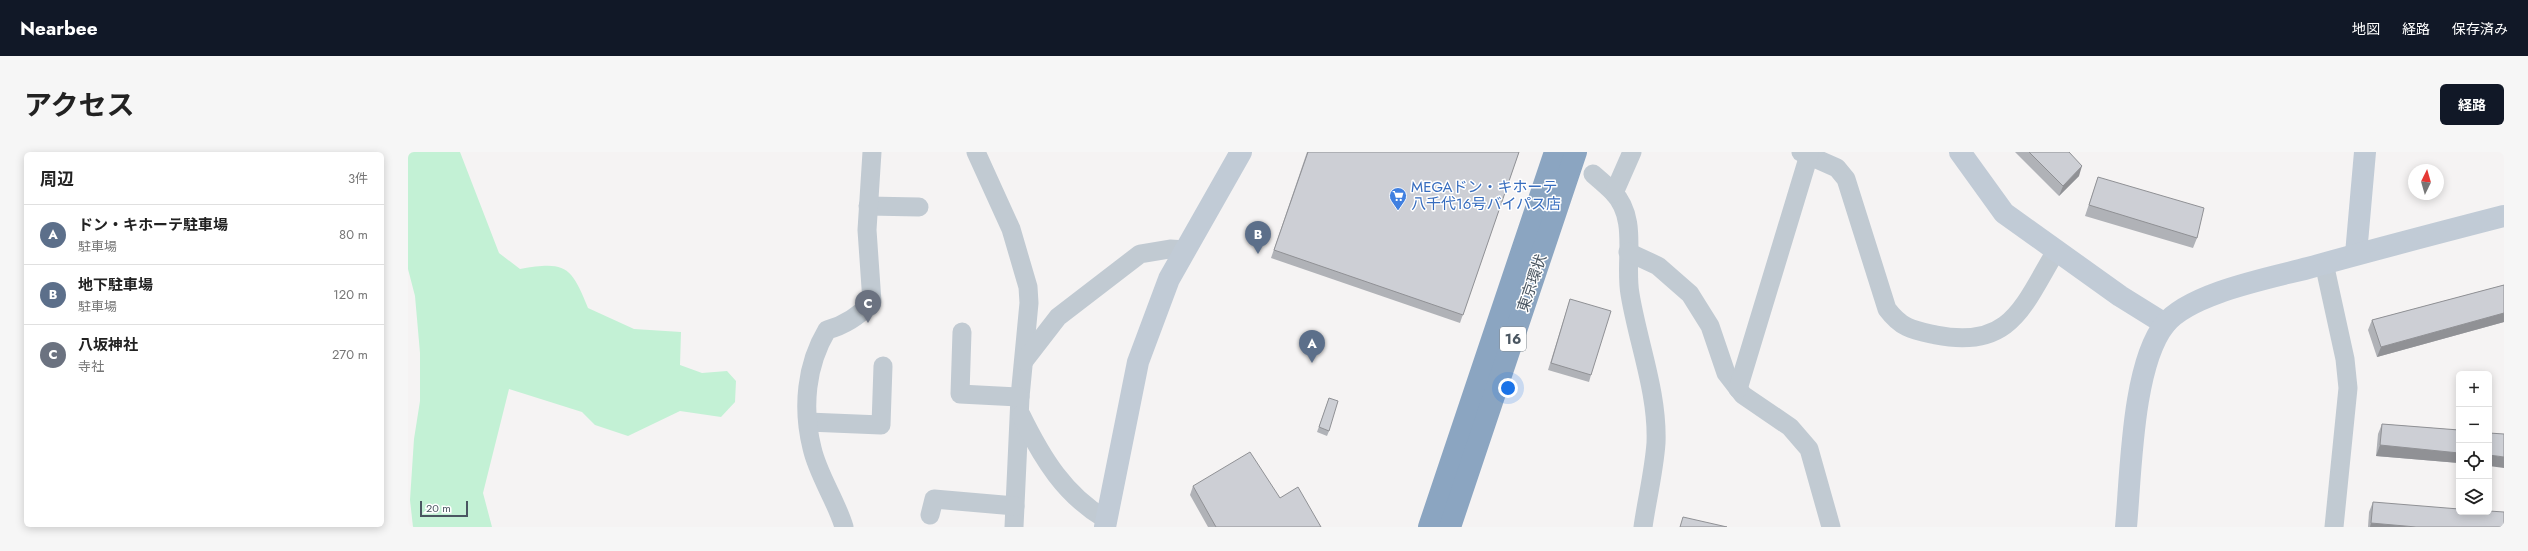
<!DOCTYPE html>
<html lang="ja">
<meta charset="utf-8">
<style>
body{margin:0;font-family:Jost,"Noto Sans JP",sans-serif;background:#f6f6f6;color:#222}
.controls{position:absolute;right:12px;bottom:12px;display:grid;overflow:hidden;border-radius:6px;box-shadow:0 2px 10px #0003}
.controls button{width:36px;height:36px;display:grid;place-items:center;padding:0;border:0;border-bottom:1px solid #e0e0e0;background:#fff;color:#222;font:20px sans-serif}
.compass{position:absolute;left:2000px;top:12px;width:36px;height:36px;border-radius:50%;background:#fff;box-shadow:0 2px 10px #0003;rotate:5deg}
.scale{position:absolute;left:12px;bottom:10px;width:48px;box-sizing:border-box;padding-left:4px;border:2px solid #4a5661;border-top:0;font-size:11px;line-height:14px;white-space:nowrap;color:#4a5661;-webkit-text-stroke:3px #fff;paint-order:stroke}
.you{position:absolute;left:1100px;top:236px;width:14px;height:14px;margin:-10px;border:3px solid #fff;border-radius:50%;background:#1a73e8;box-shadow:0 0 0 6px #1a73e833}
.badge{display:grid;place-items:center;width:26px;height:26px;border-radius:50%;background:#111827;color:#fff;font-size:13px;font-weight:700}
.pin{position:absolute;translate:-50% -33px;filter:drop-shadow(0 1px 2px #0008)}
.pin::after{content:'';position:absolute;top:21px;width:14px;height:12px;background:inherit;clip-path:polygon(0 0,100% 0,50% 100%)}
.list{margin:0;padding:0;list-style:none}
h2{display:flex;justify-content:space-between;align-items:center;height:52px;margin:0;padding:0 16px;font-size:17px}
h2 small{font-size:13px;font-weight:400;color:#767676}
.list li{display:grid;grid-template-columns:26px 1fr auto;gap:12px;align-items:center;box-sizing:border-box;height:60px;padding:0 16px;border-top:1px solid #e0e0e0}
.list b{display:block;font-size:15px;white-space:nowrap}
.list p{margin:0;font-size:13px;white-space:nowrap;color:#767676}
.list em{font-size:13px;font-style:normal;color:#767676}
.icon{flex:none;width:22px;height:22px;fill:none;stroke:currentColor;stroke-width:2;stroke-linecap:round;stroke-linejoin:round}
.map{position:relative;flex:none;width:2096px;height:375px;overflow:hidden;border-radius:6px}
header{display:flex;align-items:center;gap:24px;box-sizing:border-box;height:56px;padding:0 20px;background:#111827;color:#fff}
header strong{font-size:19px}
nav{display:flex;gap:22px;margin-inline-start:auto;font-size:14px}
.intro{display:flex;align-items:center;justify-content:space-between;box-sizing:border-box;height:96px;padding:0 24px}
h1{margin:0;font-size:28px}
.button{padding:10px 18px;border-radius:6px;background:#111827;color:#fff;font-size:14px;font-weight:700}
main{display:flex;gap:24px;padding:0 24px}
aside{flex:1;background:#fff;border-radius:6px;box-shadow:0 2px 10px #0003}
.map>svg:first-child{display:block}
.green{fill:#c3f1d5}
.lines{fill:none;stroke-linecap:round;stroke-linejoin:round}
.street{stroke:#c1cad2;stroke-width:19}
.secondary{stroke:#c1cbd6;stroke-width:22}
.highway{stroke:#8ba5c1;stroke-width:22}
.wall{fill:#b0b2b7}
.shaded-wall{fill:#909195}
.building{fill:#cdcfd5;stroke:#909195}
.labels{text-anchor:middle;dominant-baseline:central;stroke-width:3;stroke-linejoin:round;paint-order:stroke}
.shield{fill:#fff;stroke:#808990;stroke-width:1}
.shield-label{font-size:14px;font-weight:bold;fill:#4a5661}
.shop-label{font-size:15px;fill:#366cbe;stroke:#fff;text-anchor:start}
.street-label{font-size:15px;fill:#4a5661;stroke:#fff}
</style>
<header>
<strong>Nearbee</strong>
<nav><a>地図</a><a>経路</a><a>保存済み</a></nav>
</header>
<div class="intro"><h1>アクセス</h1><a class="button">経路</a></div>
<main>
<aside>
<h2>周辺<small>3件</small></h2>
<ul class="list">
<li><span class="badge" style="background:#5c6f8a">A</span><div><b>ドン・キホーテ駐車場</b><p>駐車場</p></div><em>80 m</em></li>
<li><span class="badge" style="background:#5c6f8a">B</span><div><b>地下駐車場</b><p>駐車場</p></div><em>120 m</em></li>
<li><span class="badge" style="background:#6b7280">C</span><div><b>八坂神社</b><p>寺社</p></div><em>270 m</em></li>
</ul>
</aside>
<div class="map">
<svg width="2096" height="375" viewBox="0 0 2096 375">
<rect width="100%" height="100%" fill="#f5f3f3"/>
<path class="green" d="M0,0H52L91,101L112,117C158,109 163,114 180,156L226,177L273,180L272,213L294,221L319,219L328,229L327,250L313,265L272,259L220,284L187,273L174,260L101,237L75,341L84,375H5L2,348L6,287L12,249V201L7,144L0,117Z"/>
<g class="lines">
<g class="street">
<polyline points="568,0 603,77 620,135 621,151 612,245 606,375"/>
<path d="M1393,0L1429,16L1438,27L1479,157C1494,177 1505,178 1528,183C1603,198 1615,154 1648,99"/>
<path d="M1185,22C1192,28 1199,34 1205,40C1231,67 1216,109 1222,142C1230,191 1250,241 1248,291C1246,319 1239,347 1235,375"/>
<polyline points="1206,41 1224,0"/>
<polyline points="460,54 511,55"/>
<polyline points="1220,100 1250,114 1282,142 1302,174 1318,221 1335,243 1382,275 1401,297 1423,375"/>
<polyline points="1916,111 1937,207 1940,236 1926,375"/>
<polyline points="554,180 552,242 612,245"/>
<polyline points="616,209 650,165 732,102 762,97 778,98"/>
<polyline points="1330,237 1401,3"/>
<path d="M613,263C634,306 657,344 699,368"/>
<polyline points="400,270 473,273 475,214"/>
<polyline points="522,363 526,347 607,354"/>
<path d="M436,375C428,348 410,323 404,296C394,256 398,213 419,178C438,173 451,164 464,150L459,78L464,0"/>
</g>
<g class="secondary">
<polyline points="1552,0 1596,61 1712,144 1757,172"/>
<polyline points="1948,102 1957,0"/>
<polyline points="697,375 730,210 761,127 833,0"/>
<path d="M1718,375C1723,321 1724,213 1757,172C1782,141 1862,126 1900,116C1965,98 2030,81 2096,64"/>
</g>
<g class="highway">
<polyline points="1021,375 1147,0"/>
<polyline points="1042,375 1168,0"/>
</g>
</g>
<g class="wall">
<polygon points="899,0 1111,0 1052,171 863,106"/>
<polygon points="1607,0 1661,0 1671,24 1651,44"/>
<polygon points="1690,25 1789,86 1785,96 1677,64"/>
<polygon points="2096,133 2096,170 1969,205 1960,178 1964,168"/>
<polygon points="1162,147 1183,223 1181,230 1140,218"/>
<polygon points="921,246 921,279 919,284 909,280"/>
<polygon points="1974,272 2051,278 2051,311 1968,304 1970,282"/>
<polygon points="785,334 872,346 913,375 800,375 782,343"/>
<polygon points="1965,350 2096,375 1960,375 1961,360"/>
</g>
<g class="shaded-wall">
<polygon points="1674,14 1671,24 1651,44 1655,34"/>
<polygon points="2096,161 2096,170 1969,205 1973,195"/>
<polygon points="1972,293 2051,301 2051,311 1968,304"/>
<polygon points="2081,303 2096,305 2096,316 2081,314"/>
<polygon points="1963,371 2008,375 1962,375"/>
</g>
<g class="building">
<polygon points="900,0 1111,0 1055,163 866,98"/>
<polygon points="1621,0 1661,0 1674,14 1655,34"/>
<polygon points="1690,25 1796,56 1789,86 1681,53"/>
<polygon points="2096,133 2096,161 1973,195 1964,168"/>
<polygon points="1162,147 1203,159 1183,223 1143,211"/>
<polygon points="921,246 930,249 921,279 911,275"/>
<polygon points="1974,272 2051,278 2051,301 1972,293"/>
<polygon points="2081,281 2096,282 2096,305 2081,303"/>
<polygon points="842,300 872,346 890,335 913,375 808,375 785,334"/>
<polygon points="1965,350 2051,357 2051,360 2081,360 2081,359 2096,360 2096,375 2008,375 1963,371"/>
<polygon points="1275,365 1319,375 1272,375"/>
</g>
<defs>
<symbol id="supermarket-pin" viewBox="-11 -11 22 30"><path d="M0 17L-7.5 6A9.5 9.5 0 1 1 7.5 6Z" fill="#3f7fe0" stroke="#fff"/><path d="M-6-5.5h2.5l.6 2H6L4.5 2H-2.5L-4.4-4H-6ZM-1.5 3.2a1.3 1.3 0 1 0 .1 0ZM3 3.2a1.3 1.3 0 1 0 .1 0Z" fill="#fff"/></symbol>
</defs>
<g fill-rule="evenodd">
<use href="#supermarket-pin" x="980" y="34" width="20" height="27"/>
</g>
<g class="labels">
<rect class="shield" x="1092" y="175" width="26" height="24" rx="3"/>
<g class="shield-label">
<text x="1105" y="187">16</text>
</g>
<g class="shop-label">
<text x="1003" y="35">MEGAドン・キホーテ<tspan x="1003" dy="17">八千代16号バイパス店</tspan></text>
</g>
<g class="street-label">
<text transform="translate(1124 131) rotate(-71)">東京環状</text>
</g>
</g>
</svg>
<div class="controls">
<button>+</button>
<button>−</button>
<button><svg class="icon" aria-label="locate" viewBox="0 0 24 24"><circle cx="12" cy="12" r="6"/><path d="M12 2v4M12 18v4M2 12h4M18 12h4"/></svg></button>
<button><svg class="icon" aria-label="layers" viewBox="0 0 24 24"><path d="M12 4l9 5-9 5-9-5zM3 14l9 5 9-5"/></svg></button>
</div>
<svg class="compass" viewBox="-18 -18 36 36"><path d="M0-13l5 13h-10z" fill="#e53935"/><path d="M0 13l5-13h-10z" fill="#767676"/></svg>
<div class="scale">20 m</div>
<div class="you"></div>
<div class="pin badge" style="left:904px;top:211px;background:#5c6f8a">A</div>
<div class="pin badge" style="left:850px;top:102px;background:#5c6f8a">B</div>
<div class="pin badge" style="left:460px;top:171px;background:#6b7280">C</div>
</div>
</main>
